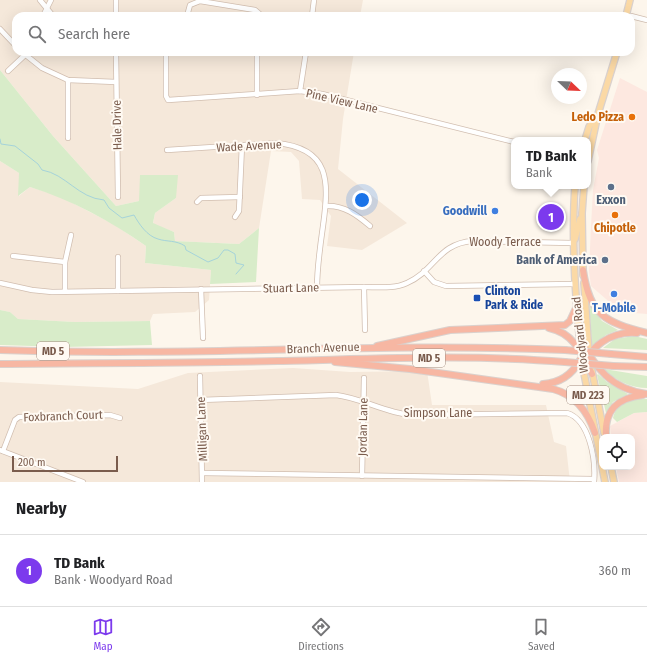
<!DOCTYPE html>
<meta charset="utf-8">
<style>
body{margin:0;font-family:"Fira Sans Condensed",sans-serif;background:#f2f2f2;color:#202124}
.controls{position:absolute;right:12px;bottom:12px;display:grid;overflow:hidden;border-radius:8px;box-shadow:0 4px 16px #0002}
.controls button{width:36px;height:36px;display:grid;place-items:center;padding:0;border:0;border-bottom:1px solid #e0e0e0;background:#fff;color:#202124;font:20px sans-serif}
.compass{position:absolute;left:551px;top:68px;width:36px;height:36px;border-radius:50%;background:#fff;box-shadow:0 4px 16px #0002;rotate:113deg}
.scale{position:absolute;left:12px;bottom:10px;width:106px;box-sizing:border-box;padding-left:4px;border:2px solid #7a5c4d;border-top:0;font-size:11px;line-height:14px;white-space:nowrap;color:#7a5c4d;-webkit-text-stroke:3px #fffaf3;paint-order:stroke}
.you{position:absolute;left:362px;top:200px;width:14px;height:14px;margin:-10px;border:3px solid #fff;border-radius:50%;background:#1a73e8;box-shadow:0 0 0 6px #1a73e833}
.badge{display:grid;place-items:center;width:26px;height:26px;border-radius:50%;background:#7c3aed;color:#fff;font-size:13px;font-weight:700}
.pin{position:absolute;translate:-50% -50%;border:2px solid #fff;box-shadow:0 1px 4px #0006}
.popup{position:absolute;left:511px;top:137px;width:80px;height:52px;box-sizing:border-box;display:grid;place-content:center;border-radius:8px;background:#fff;filter:drop-shadow(0 1px 3px #0005);font-size:13px;white-space:nowrap;color:#757577}
.popup b{font-size:15px;color:#202124}
.popup::after{content:'';position:absolute;left:50%;top:100%;margin-left:-8px;border:8px solid transparent;border-top-color:#fff}
.list{margin:0;padding:0;list-style:none}
h2{display:flex;justify-content:space-between;align-items:center;height:52px;margin:0;padding:0 16px;font-size:17px}
h2 small{font-size:13px;font-weight:400;color:#757577}
.list li{display:grid;grid-template-columns:26px 1fr auto;gap:12px;align-items:center;box-sizing:border-box;height:72px;padding:0 16px;border-top:1px solid #e0e0e0}
.list b{display:block;font-size:15px;white-space:nowrap}
.list p{margin:0;font-size:13px;white-space:nowrap;color:#757577}
.list em{font-size:13px;font-style:normal;color:#757577}
.icon{flex:none;width:22px;height:22px;fill:none;stroke:currentColor;stroke-width:2;stroke-linecap:round;stroke-linejoin:round}
.map{position:relative;flex:none;width:647px;height:482px;overflow:hidden}
.search{position:absolute;background:#fff;box-shadow:0 4px 16px #0002;left:12px;right:12px;top:12px;height:44px;display:flex;align-items:center;gap:10px;box-sizing:border-box;padding:0 14px;border-radius:12px;color:#757577;font-size:15px}
.sheet{height:124px;background:#fff}
nav{display:flex;justify-content:space-around;align-items:center;box-sizing:border-box;height:56px;border-top:1px solid #e0e0e0;background:#fff;font-size:11px;color:#757577}
nav a{display:grid;justify-items:center;gap:2px}
nav .on{color:#7c3aed}
.map>svg:first-child{display:block}
.residential{fill:#f5e8da}
.commercial{fill:#fde8e0}
.green{fill:#d8ecc9}
.lines{fill:none;stroke-linecap:round;stroke-linejoin:round}
.stream{stroke:#a5d3da;stroke-width:1}
.minor-casing{stroke:#d1beb0;stroke-width:6}
.major-casing{stroke:#dad1cd;stroke-width:8}
.highway-casing{stroke:#dad1cd;stroke-width:8}
.minor{stroke:#fff;stroke-width:4.5}
.major{stroke:#fbd9a5;stroke-width:5.5}
.highway{stroke:#f7b7a3;stroke-width:6}
.highway-bridge-casing{stroke:#dad1cd;stroke-width:8;stroke-linecap:butt}
.highway-bridge{stroke:#f7b7a3;stroke-width:6}
.food-dot{fill:#e8710a;stroke:#fffaf3;stroke-width:1.5}
.service-dot{fill:#5c6f8a;stroke:#fffaf3;stroke-width:1.5}
.shop-dot{fill:#3f7fe0;stroke:#fffaf3;stroke-width:1.5}
.transit-dot{fill:#1a4fb4;stroke:#fffaf3;stroke-width:1.5}
.labels{text-anchor:middle;dominant-baseline:central;stroke-width:4;stroke-linejoin:round;paint-order:stroke}
.shield{fill:#fffaf3;stroke:#a28b7f;stroke-width:1}
.shield-label{font-size:11px;font-weight:bold;fill:#7a5c4d}
.street-label{font-size:12px;fill:#7a5c4d;stroke:#fffaf3}
.food-label{font-size:12px;font-weight:bold;fill:#c56008;stroke:#fffaf3;text-anchor:end}
.service-label{font-size:12px;font-weight:bold;fill:#4e5e75;stroke:#fffaf3}
.shop-label{font-size:12px;font-weight:bold;fill:#366cbe;stroke:#fffaf3;text-anchor:end}
.transit-label{font-size:12px;font-weight:bold;fill:#164399;stroke:#fffaf3;text-anchor:start}
</style>
<div class="map">
<svg width="647" height="482" viewBox="0 0 647 482">
<rect width="100%" height="100%" fill="#fdf6ec"/>
<g class="residential">
<polygon points="0,0 363,0 360,16 16,16 16,52 354,52 343,119 338,169 407,223 362,250 327,246 331,216 320,200 302,199 299,161 291,152 271,151 259,228 239,244 175,241 174,232 153,224 155,213 176,198 139,201 116,206 53,136 0,70"/>
<polygon points="0,161 19,173 19,196 30,187 59,196 113,224 146,246 145,263 211,270 209,300 195,312 153,314 150,321 75,322 18,319 10,312 0,310"/>
<polygon points="293,368 350,372 427,371 432,405 546,405 554,442 566,446 570,482 0,482 0,382 138,389 188,373"/>
</g>
<g class="commercial">
<polygon points="620,78 647,92 647,314 621,312 591,286 589,271 591,226 593,190 599,158 597,150"/>
<polygon points="647,412 647,482 619,482 616,467 632,467 632,437 611,437 610,426 634,413"/>
</g>
<g class="green">
<path d="M0,70L53,136L116,206L139,201L140,175H178L176,198L155,213L153,223L174,232L175,241L239,244L259,228L256,282L210,284L211,270L145,263L146,246C110,221 72,200 30,187L18,196L19,173L0,161Z"/>
<polygon points="589,304 602,321 618,330 606,335 594,346 592,345"/>
<polygon points="0,310 10,312 18,319 75,322 150,321 152,345 64,347 0,345"/>
<polygon points="634,336 647,339 647,350 603,348 615,339"/>
<path d="M604,369L647,376V388C632,388 615,381 604,369Z"/>
<polygon points="598,374 607,382 628,394 613,402 606,413 597,375"/>
<path d="M630,399H647V412L634,413L617,422L613,418C615,408 622,403 630,399Z"/>
</g>
<g class="lines">
<path class="stream" d="M0,139L1,144L15,146L38,164L42,170C66,174 78,198 104,200L109,208L122,218L134,215C139,224 147,236 158,239C167,242 176,240 185,246L186,250L208,262L218,258L224,250H228L235,254L236,263L244,265L236,274"/>
<defs>
<g id="minor">
<polyline points="40,0 53,16"/>
<polyline points="43,16 51,0"/>
<polyline points="116,16 116,0"/>
<polyline points="187,16 190,5 200,1 255,10 262,16"/>
<polyline points="312,16 314,0"/>
<polyline points="631,16 647,20"/>
<polyline points="0,29 16,46"/>
<polyline points="22,52 42,68 68,80 116,82"/>
<polyline points="116,52 118,197"/>
<polyline points="166,52 166,96 168,100 300,91 322,94 514,142"/>
<polyline points="8,71 26,54"/>
<polyline points="300,91 306,52"/>
<polyline points="257,95 257,52"/>
<polyline points="68,138 68,80"/>
<path d="M167,150L276,143C331,148 329,182 323,226C320,247 317,267 317,288"/>
<polyline points="197,202 201,198 240,197"/>
<path d="M326,206C344,205 357,215 370,226"/>
<polyline points="235,217 239,211 242,145"/>
<polyline points="13,256 65,262"/>
<polyline points="424,271 434,282 446,286 574,284"/>
<path d="M0,283L32,290L52,292L364,287C377,287 395,289 407,283C435,271 438,243 473,241L573,243"/>
<polyline points="364,287 365,330"/>
<polyline points="201,289 203,338"/>
<polyline points="65,291 65,262 71,235"/>
<polyline points="118,291 118,257"/>
<polyline points="200,376 202,482"/>
<path d="M200,400L336,395C362,398 385,413 411,415L567,413C590,420 596,461 594,482"/>
<polyline points="0,450 83,482"/>
<polyline points="3,451 15,420 19,417 110,415 120,418"/>
<polyline points="203,473 594,479"/>
<polyline points="362,476 364,378"/>
</g>
<g id="major">
<polyline points="626,16 630,0"/>
<polyline points="585,140 589,127 596,116"/>
<polyline points="588,161 598,114 617,52"/>
<path d="M575,186C571,242 575,297 581,353"/>
<polyline points="575,239 580,219"/>
<polyline points="583,275 582,213 584,186"/>
<polyline points="584,283 589,354"/>
<polyline points="583,368 605,482"/>
<polyline points="592,371 604,433"/>
<polyline points="611,467 614,482"/>
</g>
<g id="highway">
<path d="M583,270C590,316 605,322 647,333"/>
<path d="M549,328C574,333 582,354 592,374"/>
<path d="M580,338C595,368 611,389 647,394"/>
<polyline points="377,346 450,330 565,325 570,321 577,306"/>
<path d="M0,350C188,357 376,342 565,350"/>
<polyline points="611,354 647,357"/>
<path d="M335,362L410,369L553,389C575,395 588,412 595,433"/>
<path d="M0,364C93,363 185,363 278,361C373,359 469,354 565,362"/>
<polyline points="613,366 647,367"/>
<path d="M583,372C587,346 612,331 637,333"/>
<path d="M543,384C559,383 572,375 580,360"/>
<path d="M606,437C604,410 617,398 643,395"/>
</g>
</defs>
<use href="#minor" class="minor-casing"/>
<use href="#major" class="major-casing"/>
<use href="#highway" class="highway-casing"/>
<use href="#minor" class="minor"/>
<use href="#major" class="major"/>
<use href="#highway" class="highway"/>
<defs>
<g id="highway-bridge">
<polyline points="565,350 611,354"/>
<polyline points="565,362 613,366"/>
</g>
</defs>
<use href="#highway-bridge" class="highway-bridge-casing"/>
<use href="#highway-bridge" class="highway-bridge"/>
</g>
<g class="food-dot">
<circle cx="632" cy="117" r="4"/>
<circle cx="615" cy="215" r="4"/>
</g>
<g class="service-dot">
<circle cx="611" cy="187" r="4"/>
<circle cx="605" cy="260" r="4"/>
</g>
<g class="shop-dot">
<circle cx="495" cy="211" r="4"/>
<circle cx="614" cy="294" r="4"/>
</g>
<rect class="transit-dot" x="473" y="294" width="8" height="8" rx="2"/>
<g class="labels">
<g class="shield">
<rect x="37" y="342" width="32" height="18" rx="3"/>
<rect x="413" y="349" width="32" height="18" rx="3"/>
<rect x="567" y="386" width="42" height="18" rx="3"/>
</g>
<g class="shield-label">
<text x="53" y="351">MD 5</text>
<text x="429" y="358">MD 5</text>
<text x="588" y="395">MD 223</text>
</g>
<g class="street-label">
<text transform="translate(342 101) rotate(13)">Pine View Lane</text>
<text transform="translate(117 125) rotate(-91)">Hale Drive</text>
<text transform="translate(249 146) rotate(-3)">Wade Avenue</text>
<text x="505" y="242">Woody Terrace</text>
<text transform="translate(291 288) rotate(-1)">Stuart Lane</text>
<text transform="translate(580 335) rotate(-96)">Woodyard Road</text>
<text transform="translate(323 348) rotate(-2)">Branch Avenue</text>
<text x="438" y="413">Simpson Lane</text>
<text transform="translate(63 416) rotate(-2)">Foxbranch Court</text>
<text transform="translate(363 427) rotate(-89)">Jordan Lane</text>
<text transform="translate(202 429) rotate(-92)">Milligan Lane</text>
</g>
<g class="food-label">
<text x="624" y="117">Ledo Pizza</text>
<text x="615" y="228" text-anchor="middle">Chipotle</text>
</g>
<g class="service-label">
<text x="611" y="200">Exxon</text>
<text x="597" y="260" text-anchor="end">Bank of America</text>
</g>
<g class="shop-label">
<text x="487" y="211">Goodwill</text>
<text x="614" y="308" text-anchor="middle">T-Mobile</text>
</g>
<g class="transit-label">
<text x="485" y="291">Clinton<tspan x="485" dy="14">Park &amp; Ride</tspan></text>
</g>
</g>
</svg>
<div class="controls">
<button><svg class="icon" aria-label="locate" viewBox="0 0 24 24"><circle cx="12" cy="12" r="6"/><path d="M12 2v4M12 18v4M2 12h4M18 12h4"/></svg></button>
</div>
<svg class="compass" viewBox="-18 -18 36 36"><path d="M0-13l5 13h-10z" fill="#e53935"/><path d="M0 13l5-13h-10z" fill="#757577"/></svg>
<div class="scale">200 m</div>
<div class="you"></div>
<div class="pin badge" style="left:551px;top:217px">1</div>
<div class="popup"><b>TD Bank</b>Bank</div>
<div class="search"><svg class="icon" aria-label="search" viewBox="0 0 24 24"><circle cx="10" cy="10" r="6"/><path d="M15 15l6 6"/></svg>Search here</div>
</div>
<section class="sheet">
<h2>Nearby<small></small></h2>
<ul class="list">
<li><span class="badge">1</span><div><b>TD Bank</b><p>Bank · Woodyard Road</p></div><em>360 m</em></li>
</ul>
</section>
<nav>
<a class="on"><svg class="icon" aria-label="map" viewBox="0 0 24 24"><path d="M3 6l6-2 6 2 6-2v14l-6 2-6-2-6 2zM9 4v14M15 6v14"/></svg>Map</a>
<a><svg class="icon" aria-label="directions" viewBox="0 0 24 24"><path d="M12 3l9 9-9 9-9-9zM9 14v-3h6M13 9l2 2-2 2"/></svg>Directions</a>
<a><svg class="icon" aria-label="saved" viewBox="0 0 24 24"><path d="M7 4h10v16l-5-4-5 4z"/></svg>Saved</a>
</nav>
